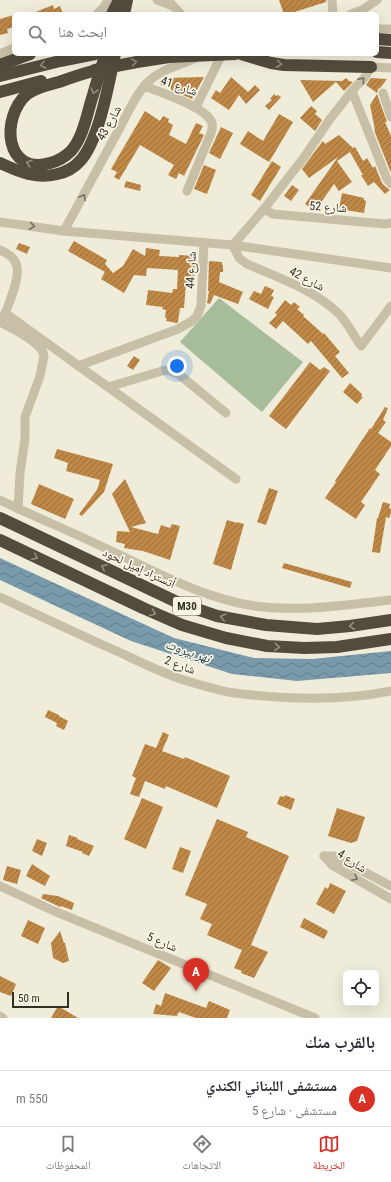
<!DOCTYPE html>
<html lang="ar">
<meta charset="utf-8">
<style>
body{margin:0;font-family:"Roboto Condensed","Noto Naskh Arabic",sans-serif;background:#f7f7f7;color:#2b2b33;direction:rtl}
.controls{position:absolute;right:12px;bottom:12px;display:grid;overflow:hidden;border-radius:6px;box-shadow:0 4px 16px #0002}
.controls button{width:36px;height:36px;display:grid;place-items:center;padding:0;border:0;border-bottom:1px solid #e1e1e2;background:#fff;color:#2b2b33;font:20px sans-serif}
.scale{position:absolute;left:12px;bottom:10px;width:57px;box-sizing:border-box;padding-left:4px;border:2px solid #332e26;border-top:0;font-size:11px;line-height:14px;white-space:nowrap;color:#332e26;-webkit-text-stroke:3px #f8f5e4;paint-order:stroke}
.you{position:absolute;left:177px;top:366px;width:14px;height:14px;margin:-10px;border:3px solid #fff;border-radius:50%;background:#1a73e8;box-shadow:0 0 0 6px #1a73e833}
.badge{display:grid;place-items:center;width:26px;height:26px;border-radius:50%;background:#d93025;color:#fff;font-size:13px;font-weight:700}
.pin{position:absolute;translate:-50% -33px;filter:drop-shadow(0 1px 2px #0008)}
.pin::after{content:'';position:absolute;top:21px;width:14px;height:12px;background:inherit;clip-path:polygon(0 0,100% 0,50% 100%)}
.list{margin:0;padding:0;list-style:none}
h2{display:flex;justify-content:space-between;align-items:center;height:52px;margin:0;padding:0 16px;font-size:17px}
h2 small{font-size:13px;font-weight:400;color:#7c7c81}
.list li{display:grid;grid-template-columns:26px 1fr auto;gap:12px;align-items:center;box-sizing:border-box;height:56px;padding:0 16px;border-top:1px solid #e1e1e2}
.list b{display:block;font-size:15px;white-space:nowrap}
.list p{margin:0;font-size:13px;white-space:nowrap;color:#7c7c81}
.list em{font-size:13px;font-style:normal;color:#7c7c81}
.icon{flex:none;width:22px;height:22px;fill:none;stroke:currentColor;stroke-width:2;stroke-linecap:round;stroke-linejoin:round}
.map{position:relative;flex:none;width:391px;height:1018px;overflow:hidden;direction:ltr}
.search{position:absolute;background:#fff;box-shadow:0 4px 16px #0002;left:12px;right:12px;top:12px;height:44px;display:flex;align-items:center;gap:10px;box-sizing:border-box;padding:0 14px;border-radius:6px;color:#7c7c81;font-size:15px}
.sheet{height:108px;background:#fff}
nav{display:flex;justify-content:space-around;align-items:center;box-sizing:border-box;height:56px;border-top:1px solid #e1e1e2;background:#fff;font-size:11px;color:#7c7c81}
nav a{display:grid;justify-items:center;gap:2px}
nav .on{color:#d93025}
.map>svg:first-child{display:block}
.green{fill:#a7bd9a}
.water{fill:url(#water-waves)}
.building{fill:url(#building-hatch)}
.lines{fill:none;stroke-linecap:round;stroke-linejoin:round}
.minor{stroke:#c7bfa6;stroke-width:9}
.highway{stroke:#534b3e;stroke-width:12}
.oneway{stroke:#958f80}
.oneway2{stroke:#766f60}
.labels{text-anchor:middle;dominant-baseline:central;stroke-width:3.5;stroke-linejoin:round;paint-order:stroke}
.shield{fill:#f8f5e4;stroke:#6e6a5f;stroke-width:1}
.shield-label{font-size:11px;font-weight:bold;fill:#332e26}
.street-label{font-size:12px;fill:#332e26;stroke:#f8f5e4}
.water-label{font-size:13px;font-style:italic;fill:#1e3f52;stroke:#f8f5e4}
</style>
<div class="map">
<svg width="391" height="1018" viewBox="0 0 391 1018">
<defs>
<pattern id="water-waves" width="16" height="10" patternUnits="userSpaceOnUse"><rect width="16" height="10" fill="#799aab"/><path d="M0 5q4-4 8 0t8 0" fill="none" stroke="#647e8b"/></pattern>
<pattern id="building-hatch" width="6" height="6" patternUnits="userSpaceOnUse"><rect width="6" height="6" fill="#bf8847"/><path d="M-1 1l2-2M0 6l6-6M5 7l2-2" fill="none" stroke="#9c703b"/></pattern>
</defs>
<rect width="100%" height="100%" fill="#efecd9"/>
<polygon class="green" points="219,298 303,362 262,412 180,342"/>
<polygon class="water" points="0,558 174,638 254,658 312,659 391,651 391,673 297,681 232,674 131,641 0,580"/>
<g class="building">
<polygon points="279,0 326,0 326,2 288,14 284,14"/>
<polygon points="53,5 54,9 60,6 63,14 31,14"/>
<polygon points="14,15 14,27 7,29 8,33 0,35 0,19"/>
<polygon points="165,77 166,78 204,77 192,99 171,90 170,82 164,87 162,86 159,82"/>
<polygon points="231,77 248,92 255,85 260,90 246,104 239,95 229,110 211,98 216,90 220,93"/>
<polygon points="346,78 349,81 353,82 344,91 336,82 313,102 300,80 342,81"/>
<polygon points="371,78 387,79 381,87 378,89 377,93 366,85"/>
<polygon points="274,94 276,96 278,95 281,97 269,110 265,106 272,100 270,99"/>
<polygon points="377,94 387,122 385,122 391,136 391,173 374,130 375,130 370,105"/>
<polygon points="311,106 317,111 315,114 322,120 315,131 300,118"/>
<polygon points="145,111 160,121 163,116 169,119 168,122 173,125 169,135 186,144 196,123 203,126 199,133 204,135 184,176 179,173 176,179 168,175 174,165 140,145 119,180 114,177 117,172 111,169"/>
<polygon points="279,114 293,122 269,162 240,144 248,131 263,141"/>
<polygon points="221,127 233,133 220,159 209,153"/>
<polygon points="339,135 353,148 355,147 363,161 367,158 373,168 375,166 382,183 387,188 390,190 385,194 374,182 368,186 361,175 363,175 350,152 337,161 352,182 339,191 334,184 315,211 305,204 338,157 309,178 302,169 322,142 323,141 325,144"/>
<polygon points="272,161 281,167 260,201 251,195"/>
<polygon points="204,165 216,170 207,194 194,189"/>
<polygon points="126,181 141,185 140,191 124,187"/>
<polygon points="292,185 299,190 291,201 284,196"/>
<polygon points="342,193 364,198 364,200 366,201 364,213 339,209"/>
<polygon points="74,241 107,260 105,264 113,273 123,266 133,249 145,256 146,248 160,250 159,256 179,257 179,255 195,256 194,283 186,283 184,308 180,308 178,322 177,323 166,321 167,318 165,318 166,310 162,309 163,307 146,305 148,290 172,293 173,289 177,289 178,270 147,268 146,276 134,275 124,293 101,279 105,272 68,251"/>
<polygon points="19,243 30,247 27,254 16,249"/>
<polygon points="209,261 222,262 222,265 223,265 223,272 220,272 219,282 243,292 238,304 214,295 210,304 207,303 209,291 208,291"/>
<polygon points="265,286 274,290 271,296 274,297 268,309 249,299 254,291 261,294"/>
<polygon points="285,300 291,305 294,302 300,307 297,309 304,315 303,316 323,334 324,333 340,352 335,356 349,373 342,378 311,341 308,344 283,321 276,329 269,323 277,315 275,313"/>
<polygon points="134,356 140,360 133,370 127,366"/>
<polygon points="310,362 320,370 324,367 330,371 286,429 269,416"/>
<polygon points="350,383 362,394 361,396 363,397 357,404 343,392"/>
<polygon points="385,407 388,408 383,420 386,422 378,433 391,442 391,446 375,470 380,474 361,502 365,505 356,519 325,498 336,482 335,481 370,428 371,429"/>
<polygon points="57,449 113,464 104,492 82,516 79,514 97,490 100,480 66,471 68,463 54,458"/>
<polygon points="125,479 146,523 131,527 158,534 161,525 170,528 172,524 180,526 170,560 143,551 124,548 125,544 116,542 117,531 130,532 112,494"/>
<polygon points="39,484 74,499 65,519 31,504"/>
<polygon points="269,488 278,491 266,525 257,522"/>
<polygon points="383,502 390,504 389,508 391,509 391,513 389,518 386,517 380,553 372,552 377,518 378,518"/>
<polygon points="227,520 237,523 237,522 244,524 231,570 213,564"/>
<polygon points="284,563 352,582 350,588 282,568"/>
<polygon points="48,710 59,715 59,716 68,721 64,730 56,726 57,723 45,717"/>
<polygon points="163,732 169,735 162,751 184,759 185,757 230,776 217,808 166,786 165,789 145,781 139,797 130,794 136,778 132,776 145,744 156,748"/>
<polygon points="285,795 295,799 291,810 277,804 280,796 284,797"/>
<polygon points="142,798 163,807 146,849 124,839"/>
<polygon points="337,808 365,817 357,841 351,843 328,836"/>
<polygon points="217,819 248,832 246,837 289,856 251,945 268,952 254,978 241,973 242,971 234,968 242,950 207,935 212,924 200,919 207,904 185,895"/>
<polygon points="69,835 78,838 77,839 94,846 89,856 82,853 83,852 66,846"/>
<polygon points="37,839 47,843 42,856 32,851"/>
<polygon points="180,847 191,851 183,873 172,869"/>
<polygon points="32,864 50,876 45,886 26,876"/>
<polygon points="7,866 21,870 17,884 3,880"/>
<polygon points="330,883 346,891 334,914 316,904 325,887 328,889"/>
<polygon points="43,894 58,896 74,903 72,910 61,906 60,907 41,898"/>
<polygon points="304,918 328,931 324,939 300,927"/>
<polygon points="28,920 45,928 38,944 21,936"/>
<polygon points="60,931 64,943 65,943 69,961 63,963 53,958 51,943"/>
<polygon points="158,960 171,968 154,991 142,983"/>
<polygon points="0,976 16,984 11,996 0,992"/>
<polygon points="165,993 206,1008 209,1001 230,1010 227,1018 196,1018 179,1012 177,1016 153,1014 156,1004 161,1006"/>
<polygon points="58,1006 78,1018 51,1018"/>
</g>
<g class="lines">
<g class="minor">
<polyline points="157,0 173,6"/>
<polyline points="168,0 177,10 181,14"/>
<polyline points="332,0 333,14"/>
<polyline points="97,14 104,7 108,0"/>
<polyline points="351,14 362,10 377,0"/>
<polyline points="377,29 391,29"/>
<polyline points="0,54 14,48"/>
<path d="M391,68L371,67L365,77L352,91L330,119L305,156L264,209L233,245L239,258L247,264C279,278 315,290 340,315C348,324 354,336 361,346L391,306"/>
<path d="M144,86C160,92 207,107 212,123C213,127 212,130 211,133L187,191"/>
<polyline points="352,91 387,179 391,184"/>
<polyline points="383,93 391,117"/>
<polyline points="196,107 222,54"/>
<polyline points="264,209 273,214 385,224 391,223"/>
<polyline points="0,222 64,231 233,245 391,268"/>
<path d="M64,231C82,198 100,164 118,131C126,117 136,93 148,82C162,68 181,66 197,57"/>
<path d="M0,250C7,253 16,259 17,267C20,280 6,309 2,323C13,329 43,343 44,356L40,376L25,417V439L20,473L18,509"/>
<polyline points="5,313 236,479"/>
<polyline points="78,366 178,329 192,321 197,316 201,306 204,243"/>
<polyline points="108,387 162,371 168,370 181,376 226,413"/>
<path d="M0,500C35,517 70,531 105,548C153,570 201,598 255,606C300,612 346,605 391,600"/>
<path d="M0,597C40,616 80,635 121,653C142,663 164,674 187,681C201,685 220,691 234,693C283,699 343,701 391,691"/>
<polyline points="324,856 332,865 391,899"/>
<polyline points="324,856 334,856 391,886"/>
<polyline points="0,886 54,911 315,1018"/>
<polyline points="0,1016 3,1018"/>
</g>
<g class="highway">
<polyline points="112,14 119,0"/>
<polyline points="124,14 127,0"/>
<polyline points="377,39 391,40"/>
<polyline points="377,52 391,53"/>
<polyline points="241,54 271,63 284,65 371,67"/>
<polyline points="0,65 30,54"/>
<polyline points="95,70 137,62 169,57 235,54"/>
<path d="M93,71C82,74 70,78 59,82C48,85 37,87 27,94C0,118 5,176 50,163C58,161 65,157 71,151C84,136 87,113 93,95C97,81 101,67 106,54"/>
<polyline points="0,76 60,61 95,54"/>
<polyline points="0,92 41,81"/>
<path d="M0,163C9,167 19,172 29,174C46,178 68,175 80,161C99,141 109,82 115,54"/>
<polyline points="0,518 179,603 217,616 266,625 317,629 350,626 391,620"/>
<polyline points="0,540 143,608 182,625 226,638 267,646 305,648 337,647 391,639"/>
</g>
</g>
<defs><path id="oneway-chevron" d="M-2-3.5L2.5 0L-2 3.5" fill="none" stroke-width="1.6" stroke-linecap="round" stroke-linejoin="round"/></defs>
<g class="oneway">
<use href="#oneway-chevron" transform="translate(134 62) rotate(-11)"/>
<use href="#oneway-chevron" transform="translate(279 64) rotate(7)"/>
<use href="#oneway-chevron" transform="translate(43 65) rotate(166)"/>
<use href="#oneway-chevron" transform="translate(94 91) rotate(107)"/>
<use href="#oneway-chevron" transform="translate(29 163) rotate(-161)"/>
<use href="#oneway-chevron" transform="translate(35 557) rotate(26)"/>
<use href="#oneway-chevron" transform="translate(104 567) rotate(-154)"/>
<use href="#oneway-chevron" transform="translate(153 613) rotate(23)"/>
<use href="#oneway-chevron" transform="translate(223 617) rotate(-167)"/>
<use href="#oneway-chevron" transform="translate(352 626) rotate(172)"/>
<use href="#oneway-chevron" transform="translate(277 647) rotate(5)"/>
</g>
<g class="oneway2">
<use href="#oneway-chevron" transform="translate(362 80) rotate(-50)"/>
<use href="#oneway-chevron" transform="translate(83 197) rotate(-62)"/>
<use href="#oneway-chevron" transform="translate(32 226) rotate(8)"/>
<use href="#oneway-chevron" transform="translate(355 878) rotate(29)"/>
</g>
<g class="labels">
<rect class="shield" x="173" y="597" width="28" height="18" rx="3"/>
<g class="shield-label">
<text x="187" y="606">M30</text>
</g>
<g class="street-label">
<text transform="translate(179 86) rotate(19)">شارع 41</text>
<text transform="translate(109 123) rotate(-61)">شارع 43</text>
<text transform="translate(328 207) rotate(4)">شارع 52</text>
<text transform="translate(191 270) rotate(-87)">شارع 44</text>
<text transform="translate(307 279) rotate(28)">شارع 42</text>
<text transform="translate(139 568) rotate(25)">أتستراد إميل لحود</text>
<text transform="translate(180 665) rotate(20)">شارع 2</text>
<text transform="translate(352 861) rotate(33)">شارع 4</text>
<text transform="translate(162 942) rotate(23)">شارع 5</text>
</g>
<g class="water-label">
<text transform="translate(188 651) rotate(19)">نهر بيروت</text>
</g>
</g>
</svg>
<div class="controls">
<button><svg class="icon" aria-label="locate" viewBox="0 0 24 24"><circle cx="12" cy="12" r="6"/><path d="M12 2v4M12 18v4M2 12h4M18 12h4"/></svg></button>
</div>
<div class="scale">50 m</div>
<div class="you"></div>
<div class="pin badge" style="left:196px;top:991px">A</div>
<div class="search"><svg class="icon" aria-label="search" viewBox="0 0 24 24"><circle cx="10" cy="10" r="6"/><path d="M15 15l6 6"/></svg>ابحث هنا</div>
</div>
<section class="sheet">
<h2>بالقرب منك<small></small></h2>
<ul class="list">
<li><span class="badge">A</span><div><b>مستشفى اللبناني الكندي</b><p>مستشفى · شارع 5</p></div><em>550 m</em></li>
</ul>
</section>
<nav>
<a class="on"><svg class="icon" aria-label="map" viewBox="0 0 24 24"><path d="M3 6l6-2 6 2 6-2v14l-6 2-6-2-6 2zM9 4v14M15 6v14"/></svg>الخريطة</a>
<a><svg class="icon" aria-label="directions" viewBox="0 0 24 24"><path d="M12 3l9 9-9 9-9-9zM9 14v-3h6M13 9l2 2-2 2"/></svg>الاتجاهات</a>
<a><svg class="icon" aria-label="saved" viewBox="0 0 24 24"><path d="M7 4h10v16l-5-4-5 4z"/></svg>المحفوظات</a>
</nav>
